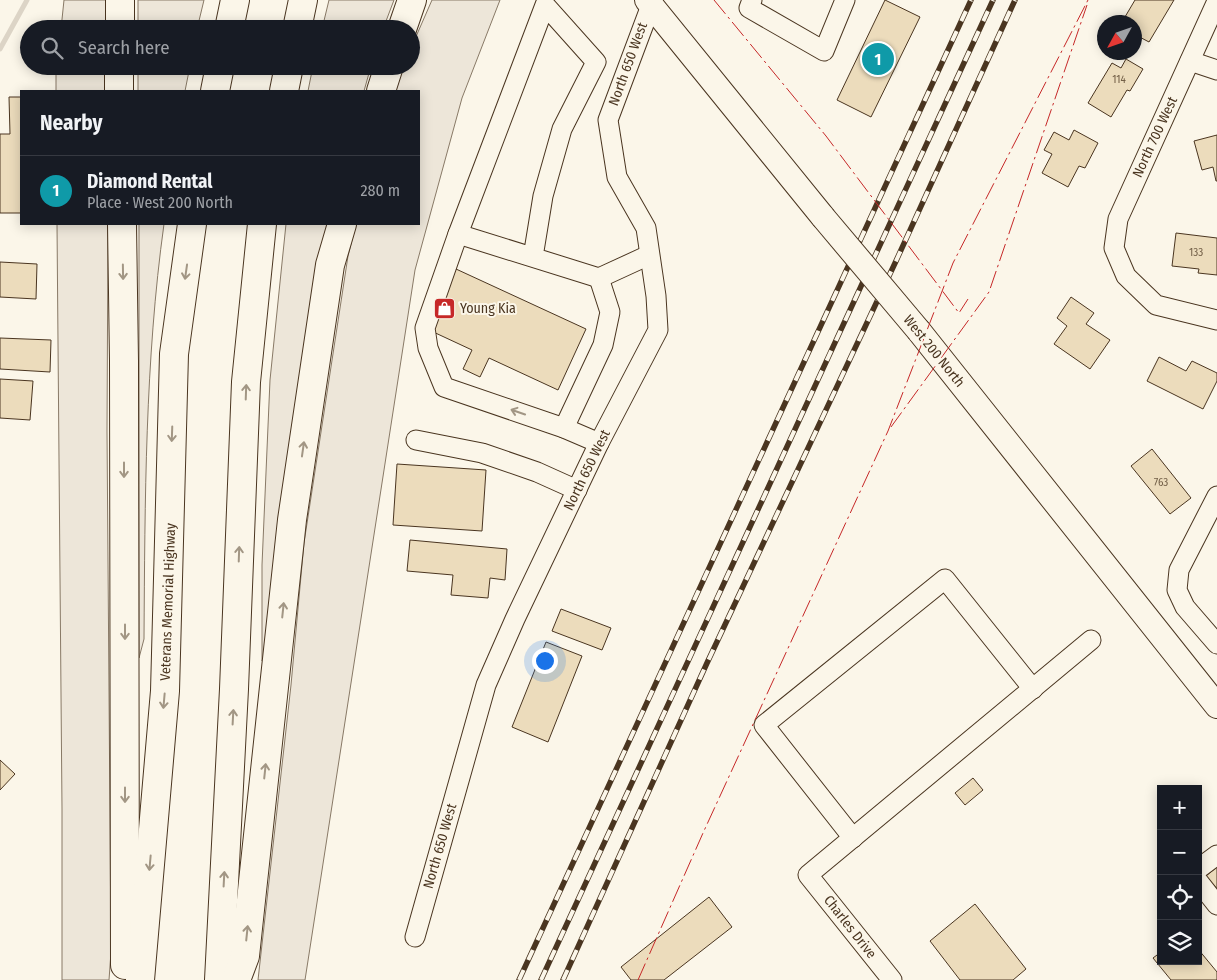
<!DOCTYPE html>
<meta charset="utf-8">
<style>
body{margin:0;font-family:"Fira Sans Condensed",sans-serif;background:#242831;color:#f1f3f6}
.controls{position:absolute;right:15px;bottom:15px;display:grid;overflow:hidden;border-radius:0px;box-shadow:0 2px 12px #0003}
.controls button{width:45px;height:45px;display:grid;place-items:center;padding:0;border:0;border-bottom:1px solid #363941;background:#171b24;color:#f1f3f6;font:25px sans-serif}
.compass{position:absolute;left:1097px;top:15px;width:45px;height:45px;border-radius:50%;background:#171b24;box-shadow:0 2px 12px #0003;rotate:230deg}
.you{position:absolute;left:544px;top:660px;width:18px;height:18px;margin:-12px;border:4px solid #fff;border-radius:50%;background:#1a73e8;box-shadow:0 0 0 8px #1a73e833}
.badge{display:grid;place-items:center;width:32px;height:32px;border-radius:50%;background:#b45309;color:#fff;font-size:16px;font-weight:700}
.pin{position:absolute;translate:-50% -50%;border:2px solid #fff;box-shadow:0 1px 5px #0006}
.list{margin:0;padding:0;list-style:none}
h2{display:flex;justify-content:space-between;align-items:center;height:65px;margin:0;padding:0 20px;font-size:21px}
h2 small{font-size:16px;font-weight:400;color:#9ea1a6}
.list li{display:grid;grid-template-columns:32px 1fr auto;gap:15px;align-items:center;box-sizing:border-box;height:70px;padding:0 20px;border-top:1px solid #363941}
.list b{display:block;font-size:19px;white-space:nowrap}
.list p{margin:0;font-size:16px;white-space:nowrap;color:#9ea1a6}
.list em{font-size:16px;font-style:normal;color:#9ea1a6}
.icon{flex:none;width:28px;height:28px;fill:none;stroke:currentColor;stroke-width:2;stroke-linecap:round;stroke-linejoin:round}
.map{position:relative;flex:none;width:1217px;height:980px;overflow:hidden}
.search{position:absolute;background:#171b24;box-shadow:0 2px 12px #0003;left:20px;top:20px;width:400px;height:55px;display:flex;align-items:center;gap:12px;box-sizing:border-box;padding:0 18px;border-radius:28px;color:#9ea1a6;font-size:19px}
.panel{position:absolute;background:#171b24;box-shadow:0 2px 12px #0003;left:20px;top:90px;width:400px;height:135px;border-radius:0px}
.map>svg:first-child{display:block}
.green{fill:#ede6d9;stroke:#887966}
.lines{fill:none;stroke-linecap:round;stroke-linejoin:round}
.stream{stroke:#dcd4c6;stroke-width:5}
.building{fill:#ecdcbc;stroke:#4a3520}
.minor-casing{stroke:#4a3520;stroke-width:21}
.major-casing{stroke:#4a3520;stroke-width:26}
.highway-casing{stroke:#4a3520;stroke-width:30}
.minor{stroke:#fbf6e9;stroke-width:19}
.major{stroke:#fbf6e9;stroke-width:24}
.highway{stroke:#fbf6e9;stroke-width:28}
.rail-casing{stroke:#4a3520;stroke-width:5.5}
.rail{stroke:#fbf6e9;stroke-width:4;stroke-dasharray:11;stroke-linecap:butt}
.major-bridge-casing{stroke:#4a3520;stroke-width:26;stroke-linecap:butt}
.major-bridge{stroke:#fbf6e9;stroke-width:24}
.power{stroke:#c62828;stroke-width:1;stroke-dasharray:18 4 2.5 4;stroke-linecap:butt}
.oneway{stroke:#a29684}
.labels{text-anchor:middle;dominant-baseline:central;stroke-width:4;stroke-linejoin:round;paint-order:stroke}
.number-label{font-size:11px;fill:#725f47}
.street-label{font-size:14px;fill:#4a3520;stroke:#fbf6e9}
.poi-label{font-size:14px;fill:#4a3520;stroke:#fbf6e9;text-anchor:start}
</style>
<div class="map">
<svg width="1217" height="980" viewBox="0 0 1217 980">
<rect width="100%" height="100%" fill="#fbf6e9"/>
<g class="green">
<polygon points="64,0 107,0 107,29 61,29"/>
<polygon points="138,0 204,0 197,29 138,29"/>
<polygon points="329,0 394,0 383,29 322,29"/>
<polygon points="432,0 500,0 462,98 415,270 305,980 258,980 291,685 304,543 348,256 356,224 419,224 419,91 393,91 404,66 411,66 411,48"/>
<polygon points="56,66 107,66 108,91 56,91"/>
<polygon points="138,66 190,66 185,91 138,91"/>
<polygon points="313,66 371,66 364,91 308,91"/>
<polygon points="57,224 108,224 107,431 111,952 109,980 62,980 62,809"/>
<path d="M139,224H164C145,361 145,500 144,639L139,658Z"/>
<polygon points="286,224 329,224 266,652 262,661 262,565 270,380"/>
</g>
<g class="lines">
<polyline class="stream" points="0,49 27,0"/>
</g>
<g class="building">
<polygon points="885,0 920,17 871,117 837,100"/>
<polygon points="1135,0 1174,0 1149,42 1134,34 1134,22 1122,22"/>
<polygon points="1126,59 1143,69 1130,91 1127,90 1111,117 1088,103 1112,63 1121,68"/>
<polygon points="9,97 21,97 21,213 0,213 0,134 10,134"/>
<polygon points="1074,130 1098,143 1085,168 1079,166 1068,187 1042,173 1052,154 1044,150 1054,132 1069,140"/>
<polygon points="1217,135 1217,181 1216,181 1213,167 1202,170 1194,141"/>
<polygon points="1176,233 1217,238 1217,275 1198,273 1199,269 1172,266"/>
<polygon points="0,262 37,264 36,299 0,297"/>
<polygon points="456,269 586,329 558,390 489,358 480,377 463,369 472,350 429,330"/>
<polygon points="1071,297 1094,313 1086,324 1110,340 1090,369 1054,344 1067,326 1057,318"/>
<polygon points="0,338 51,340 50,372 0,369"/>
<polygon points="1159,357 1186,371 1192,361 1217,373 1217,381 1203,409 1147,381"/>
<polygon points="0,379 33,381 30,420 0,418"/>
<polygon points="1152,449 1191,498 1170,514 1131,466"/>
<polygon points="397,464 486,470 482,531 393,525"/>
<polygon points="410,540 507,549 505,580 490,578 488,598 451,595 453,575 407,571"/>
<polygon points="561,609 611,628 602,650 552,631"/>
<polygon points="546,642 582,656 548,742 512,727"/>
<polygon points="0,760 15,774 0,790"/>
<polygon points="973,778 983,790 965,805 955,793"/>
<polygon points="1217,867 1217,889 1206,876"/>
<polygon points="709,897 732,927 664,980 631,980 621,967"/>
<polygon points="975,904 1026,969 1013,980 960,980 930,941"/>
<polygon points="1198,949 1217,972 1217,980 1171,980 1153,958 1161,952 1161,961 1198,961"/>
</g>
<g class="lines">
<defs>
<g id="minor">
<polyline points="752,0 749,8 824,51 845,0"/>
<polyline points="1217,1 1118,219 1114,248 1126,276 1156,305 1217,320"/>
<polyline points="1190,61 1217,70"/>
<polyline points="458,234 425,328 428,348 444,387 564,428 599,443"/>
<polyline points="533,257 543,196 562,129 596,62 545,5 458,234 599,278 649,255"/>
<polyline points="564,428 603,345 610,312 599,278"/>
<polyline points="416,440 482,453 537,472 577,490"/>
<polyline points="1217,496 1179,570 1177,590 1185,607 1217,644"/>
<polyline points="853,838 764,725 945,579 1033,689"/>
<polyline points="1198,869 1217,855"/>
<polyline points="1198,881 1217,905"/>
<polyline points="415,937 486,685 515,619 599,443 658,330 656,296 646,228 617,177 608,120 653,0"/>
<polyline points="892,980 808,875 1091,640"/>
</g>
<g id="major">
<polyline points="647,0 823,217"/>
<polyline points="919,331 1217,706"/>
</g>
<g id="highway">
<polyline points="120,29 120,0"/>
<polyline points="229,29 235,0"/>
<polyline points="297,29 303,0"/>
<polyline points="402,29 412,0"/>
<polyline points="119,91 119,66"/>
<polyline points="215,91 220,66"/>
<polyline points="284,91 289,66"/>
<polyline points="381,91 389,66"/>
<polyline points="122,224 124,361 125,965"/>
<polyline points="140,980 165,691 174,354 192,224"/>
<polyline points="219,980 234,689 246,382 262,224"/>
<polyline points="236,980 245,956 292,520 330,265 342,224"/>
</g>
</defs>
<use href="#minor" class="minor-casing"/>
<use href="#major" class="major-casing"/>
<use href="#highway" class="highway-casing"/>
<use href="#minor" class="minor"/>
<use href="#major" class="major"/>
<use href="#highway" class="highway"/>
<defs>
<g id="rail">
<polyline points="519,980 971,0"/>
<polyline points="541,980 993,0"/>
<polyline points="563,980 707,663 896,261 1015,0"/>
</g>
</defs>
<use href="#rail" class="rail-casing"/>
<use href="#rail" class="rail"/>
<defs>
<polyline id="major-bridge" points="823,217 919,331"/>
</defs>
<use href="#major-bridge" class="major-bridge-casing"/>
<use href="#major-bridge" class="major-bridge"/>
<g class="power">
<polyline points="714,0 826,136 959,313 968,299"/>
<polyline points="891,427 989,292 1087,5"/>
<polyline points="638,980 703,833 888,431 953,263 1088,0"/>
</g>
</g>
<defs><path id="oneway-shaft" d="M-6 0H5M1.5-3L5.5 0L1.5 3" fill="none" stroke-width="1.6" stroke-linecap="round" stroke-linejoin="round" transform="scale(1.25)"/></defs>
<g class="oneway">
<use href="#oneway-shaft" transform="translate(123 272) rotate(89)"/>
<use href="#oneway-shaft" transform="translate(186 272) rotate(98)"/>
<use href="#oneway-shaft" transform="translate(246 392) rotate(-88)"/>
<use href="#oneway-shaft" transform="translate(518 412) rotate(-161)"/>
<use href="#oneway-shaft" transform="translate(172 434) rotate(92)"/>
<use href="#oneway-shaft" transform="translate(303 449) rotate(-82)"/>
<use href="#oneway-shaft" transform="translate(124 470) rotate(90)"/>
<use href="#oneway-shaft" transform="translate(239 554) rotate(-88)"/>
<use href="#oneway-shaft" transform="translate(283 610) rotate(-84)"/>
<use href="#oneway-shaft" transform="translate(125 632) rotate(90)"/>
<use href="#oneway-shaft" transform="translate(164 701) rotate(95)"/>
<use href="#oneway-shaft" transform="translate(233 717) rotate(-87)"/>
<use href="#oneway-shaft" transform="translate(265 771) rotate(-84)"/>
<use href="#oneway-shaft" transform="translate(125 795) rotate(90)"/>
<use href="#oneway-shaft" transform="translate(150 863) rotate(95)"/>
<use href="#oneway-shaft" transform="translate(224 879) rotate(-87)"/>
<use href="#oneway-shaft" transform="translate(247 933) rotate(-84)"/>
</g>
<defs>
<symbol id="shop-square" viewBox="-11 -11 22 22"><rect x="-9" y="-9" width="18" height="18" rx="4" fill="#c62828" stroke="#fbf6e9"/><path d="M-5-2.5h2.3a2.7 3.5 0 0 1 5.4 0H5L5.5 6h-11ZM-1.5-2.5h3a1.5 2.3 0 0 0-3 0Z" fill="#fff"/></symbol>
</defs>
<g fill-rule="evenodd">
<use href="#shop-square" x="432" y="296" width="25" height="25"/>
</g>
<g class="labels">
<g class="number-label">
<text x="1119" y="79">114</text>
<text x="1196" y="252">133</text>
<text x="1161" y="482">763</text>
</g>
<g class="street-label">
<text transform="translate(628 64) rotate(-70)">North 650 West</text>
<text transform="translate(1155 137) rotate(-65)">North 700 West</text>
<text transform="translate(934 351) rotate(51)">West 200 North</text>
<text transform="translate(587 470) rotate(-64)">North 650 West</text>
<text transform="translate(168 602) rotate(-88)">Veterans Memorial Highway</text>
<text transform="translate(440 846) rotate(-74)">North 650 West</text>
<text transform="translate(850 927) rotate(52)">Charles Drive</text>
</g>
<g class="poi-label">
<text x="460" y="308">Young Kia</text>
</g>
</g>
</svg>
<div class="controls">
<button>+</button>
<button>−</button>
<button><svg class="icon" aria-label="locate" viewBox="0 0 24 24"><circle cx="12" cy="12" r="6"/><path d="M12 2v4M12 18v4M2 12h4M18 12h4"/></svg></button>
<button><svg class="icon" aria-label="layers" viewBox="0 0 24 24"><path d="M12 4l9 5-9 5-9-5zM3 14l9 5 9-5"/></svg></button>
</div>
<svg class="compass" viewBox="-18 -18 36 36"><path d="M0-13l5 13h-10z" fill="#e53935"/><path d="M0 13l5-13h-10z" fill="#9ea1a6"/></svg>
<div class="you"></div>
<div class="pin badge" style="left:878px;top:59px;background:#0f9aa8">1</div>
<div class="search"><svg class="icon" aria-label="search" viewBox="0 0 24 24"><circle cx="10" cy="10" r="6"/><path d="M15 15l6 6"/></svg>Search here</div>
<section class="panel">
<h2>Nearby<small></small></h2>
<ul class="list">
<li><span class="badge" style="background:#0f9aa8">1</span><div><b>Diamond Rental</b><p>Place · West 200 North</p></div><em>280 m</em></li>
</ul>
</section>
</div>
